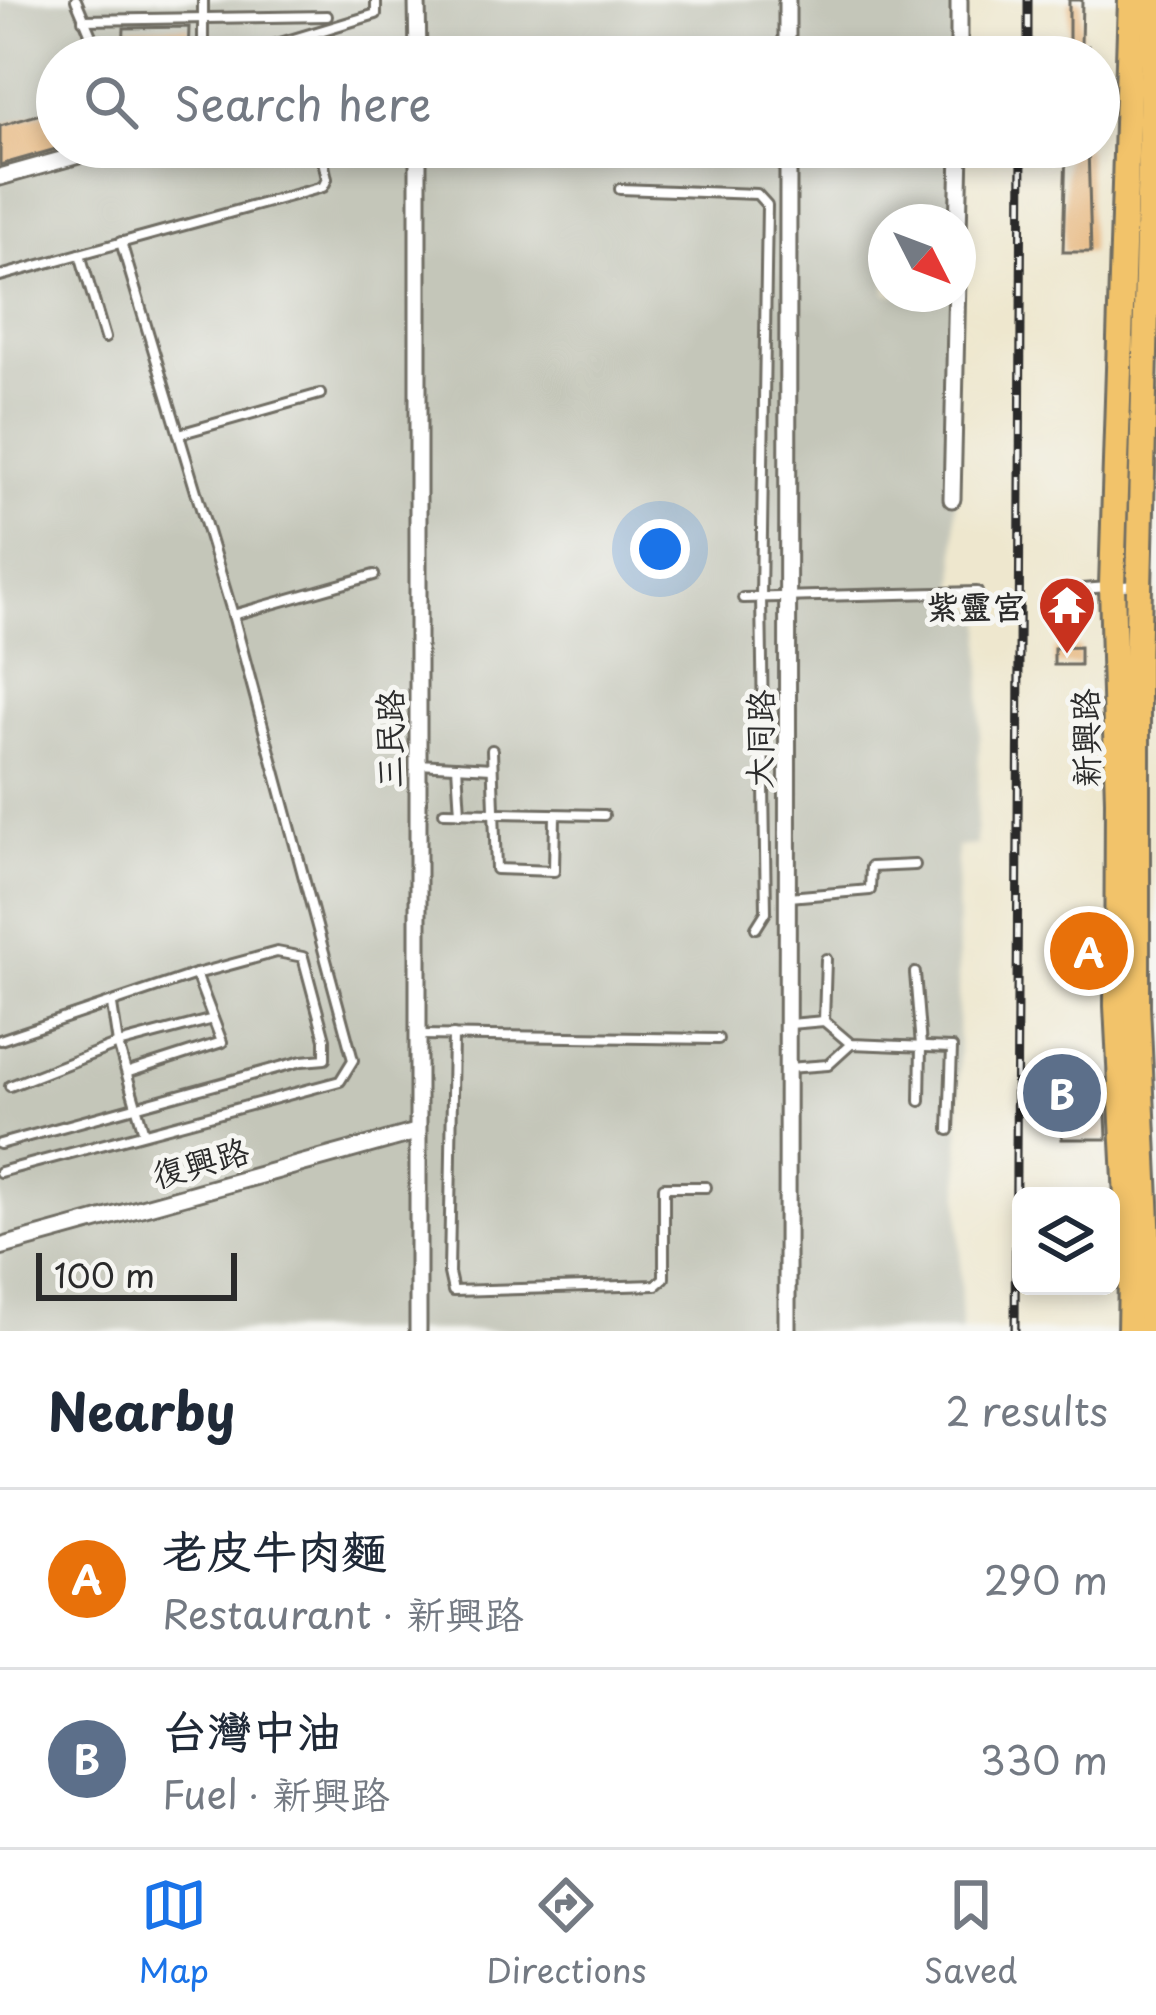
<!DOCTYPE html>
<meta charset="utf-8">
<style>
body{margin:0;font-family:"Playpen Sans","LXGW WenKai TC",sans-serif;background:#f6f6f7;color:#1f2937}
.controls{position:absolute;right:36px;bottom:36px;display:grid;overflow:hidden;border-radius:18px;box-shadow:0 6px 18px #0003}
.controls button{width:108px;height:108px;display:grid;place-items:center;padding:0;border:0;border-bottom:3px solid #e0e1e3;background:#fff;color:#1f2937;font:60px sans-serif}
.compass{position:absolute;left:868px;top:204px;width:108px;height:108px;border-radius:50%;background:#fff;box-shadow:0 6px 18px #0003;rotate:132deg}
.scale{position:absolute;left:36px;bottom:30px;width:201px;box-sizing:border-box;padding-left:12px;border:6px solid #2b2b2b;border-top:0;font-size:33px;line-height:42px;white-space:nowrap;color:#2b2b2b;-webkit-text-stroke:9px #f6f6f2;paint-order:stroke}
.you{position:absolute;left:660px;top:549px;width:42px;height:42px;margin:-30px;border:9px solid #fff;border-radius:50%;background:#1a73e8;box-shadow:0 0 0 18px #1a73e833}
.badge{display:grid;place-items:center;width:78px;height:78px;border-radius:50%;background:#1a73e8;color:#fff;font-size:39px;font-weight:700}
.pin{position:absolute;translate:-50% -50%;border:6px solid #fff;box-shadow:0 3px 12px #0006}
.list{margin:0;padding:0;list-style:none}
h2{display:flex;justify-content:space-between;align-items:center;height:156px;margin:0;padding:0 48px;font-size:51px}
h2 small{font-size:39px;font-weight:400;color:#747a83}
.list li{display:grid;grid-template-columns:78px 1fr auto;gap:36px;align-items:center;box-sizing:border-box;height:180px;padding:0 48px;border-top:3px solid #e0e1e3}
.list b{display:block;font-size:45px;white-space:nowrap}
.list p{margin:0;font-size:39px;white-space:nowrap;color:#747a83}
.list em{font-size:39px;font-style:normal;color:#747a83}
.icon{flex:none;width:66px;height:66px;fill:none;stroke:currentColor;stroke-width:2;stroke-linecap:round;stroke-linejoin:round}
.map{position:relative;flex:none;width:1156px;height:1331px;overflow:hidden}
.search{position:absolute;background:#fff;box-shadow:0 6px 18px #0003;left:36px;right:36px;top:36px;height:132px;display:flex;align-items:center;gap:30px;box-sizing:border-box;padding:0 42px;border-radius:66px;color:#747a83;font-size:45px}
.sheet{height:516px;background:#fff}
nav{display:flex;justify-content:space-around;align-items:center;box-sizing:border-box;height:168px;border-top:3px solid #e0e1e3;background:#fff;font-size:33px;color:#747a83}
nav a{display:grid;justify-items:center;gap:6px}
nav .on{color:#1a73e8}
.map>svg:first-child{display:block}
.industrial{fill:#c4c6b9}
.building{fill:#e7b77f}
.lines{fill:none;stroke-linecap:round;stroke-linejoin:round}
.lane-casing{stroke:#6f6d64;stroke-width:14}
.street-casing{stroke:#6f6d64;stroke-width:21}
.primary-casing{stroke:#6f6d64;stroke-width:30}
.lane{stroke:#fff;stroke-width:8}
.street{stroke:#fff;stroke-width:15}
.primary{stroke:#f2c36a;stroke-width:24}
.rail-casing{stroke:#2b2b2b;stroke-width:9}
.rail{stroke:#f6f6f2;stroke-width:4.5;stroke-dasharray:14;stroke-linecap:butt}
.labels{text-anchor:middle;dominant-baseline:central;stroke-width:10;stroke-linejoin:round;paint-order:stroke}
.poi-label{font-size:33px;font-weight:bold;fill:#2b2b2b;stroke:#f6f6f2;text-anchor:end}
.street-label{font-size:33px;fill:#2b2b2b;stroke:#f6f6f2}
</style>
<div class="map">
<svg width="1156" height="1331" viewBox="0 0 1156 1331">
<rect width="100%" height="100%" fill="#f6f6f2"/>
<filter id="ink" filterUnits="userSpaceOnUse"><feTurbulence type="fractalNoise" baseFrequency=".00833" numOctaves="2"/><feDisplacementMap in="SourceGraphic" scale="24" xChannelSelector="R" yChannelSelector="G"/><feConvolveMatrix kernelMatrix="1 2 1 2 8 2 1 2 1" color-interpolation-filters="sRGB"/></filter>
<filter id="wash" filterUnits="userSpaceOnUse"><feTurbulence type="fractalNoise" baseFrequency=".004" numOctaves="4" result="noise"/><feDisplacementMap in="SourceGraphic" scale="48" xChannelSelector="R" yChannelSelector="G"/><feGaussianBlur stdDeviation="2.7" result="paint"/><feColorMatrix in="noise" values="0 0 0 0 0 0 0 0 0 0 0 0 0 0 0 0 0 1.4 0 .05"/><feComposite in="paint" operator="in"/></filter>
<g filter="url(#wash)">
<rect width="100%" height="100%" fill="#eee7ce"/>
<polygon class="industrial" points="0,0 952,0 952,57 57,57 57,147 953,147 953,222 886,222 886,294 954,294 956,609 984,609 976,845 957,847 961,1331 0,1331"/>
<g id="blocks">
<g class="building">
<polygon points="1069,0 1082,0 1081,46 1088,46 1088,57 987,57 987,45 1069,45"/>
<polygon points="189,27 188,54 123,52 124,28"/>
<polygon points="57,109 57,147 63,147 0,165 0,126"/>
<polygon points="1066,147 1088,147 1091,252 1063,252"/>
<polygon points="1080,647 1080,665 1054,665 1054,648"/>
<rect x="1051" y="1073" width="21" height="39"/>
<polygon points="1062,1115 1106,1115 1107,1139 1062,1139"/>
</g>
</g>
</g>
<g filter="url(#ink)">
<use href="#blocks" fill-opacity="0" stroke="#6f6d64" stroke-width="3"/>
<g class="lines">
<defs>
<g id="lane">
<polyline points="76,0 100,57"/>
<polyline points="83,20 327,16"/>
<polyline points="203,57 203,0"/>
<polyline points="234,57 376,14 376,0"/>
<polyline points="620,189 757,194 767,205 761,597 766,912 756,928"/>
<polyline points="80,254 105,338"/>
<polyline points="0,276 323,187 327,179 320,147"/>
<polyline points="179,434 320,394"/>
<polyline points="1054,591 1136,585"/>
<polyline points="743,598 977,592"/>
<polyline points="233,615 374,575"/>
<polyline points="492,750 496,869 554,871 555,815"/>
<polyline points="418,764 492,768"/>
<polyline points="457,766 460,813"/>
<polyline points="444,812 604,815"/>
<polyline points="789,897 870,890 871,867 915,865"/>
<polyline points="915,973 921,1046 920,1101"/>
<polyline points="112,1005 118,1044 144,1133"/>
<polyline points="824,1021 826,959"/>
<polyline points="790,1024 824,1021 851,1044 952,1048 949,1130"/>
<polyline points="420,1035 718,1039"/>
<polyline points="453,1035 449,1273 453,1291 656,1285 664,1278 664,1187 706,1187"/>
<polyline points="0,1040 196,974 277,952 303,957 325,1039 325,1059 302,1061 0,1144"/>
<polyline points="788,1068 828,1065 851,1044"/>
<polyline points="129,1072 222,1042 196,974"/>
<polyline points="10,1086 118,1044 213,1019"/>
<polyline points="0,1172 340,1081 353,1060 233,615 121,242"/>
</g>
<g id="street">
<polyline points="417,0 418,57"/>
<polyline points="787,57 787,0"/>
<polyline points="959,57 959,0"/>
<polyline points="418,147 418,1331"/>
<polyline points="0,177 108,147"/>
<polyline points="952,499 960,147"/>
<polyline points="0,1247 416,1132"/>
<polyline points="787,1331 788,147"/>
</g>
<g id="primary">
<polyline points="1130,1331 1131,1276 1117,1006 1118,801 1112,585 1131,0"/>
<polyline points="1152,1331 1137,1006 1137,666 1154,0"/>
</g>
</defs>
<use href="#lane" class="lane-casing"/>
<use href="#street" class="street-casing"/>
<use href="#primary" class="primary-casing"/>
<use href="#lane" class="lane"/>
<use href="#street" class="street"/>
<use href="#primary" class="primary"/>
<defs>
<g id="rail">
<polyline points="1028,57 1028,0"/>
<polyline points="1015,1331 1022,147"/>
</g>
</defs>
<use href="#rail" class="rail-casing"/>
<use href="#rail" class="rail"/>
</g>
</g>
<defs>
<symbol id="temple-pin" viewBox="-11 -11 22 30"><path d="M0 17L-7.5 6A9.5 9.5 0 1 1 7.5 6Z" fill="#c8321e" stroke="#f6f6f2"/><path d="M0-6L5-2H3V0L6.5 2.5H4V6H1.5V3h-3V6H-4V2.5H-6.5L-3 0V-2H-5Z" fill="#fff"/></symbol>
</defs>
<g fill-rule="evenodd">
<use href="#temple-pin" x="1034" y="572" width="66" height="90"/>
</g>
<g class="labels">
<g class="poi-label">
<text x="1025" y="605">紫靈宫</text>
</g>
<g class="street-label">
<text transform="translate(1084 738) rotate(-91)">新興路</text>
<text transform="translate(388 739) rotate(-90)">三民路</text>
<text transform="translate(758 739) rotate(-89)">大同路</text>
<text transform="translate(200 1161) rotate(-16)">復興路</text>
</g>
</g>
</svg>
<div class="controls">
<button><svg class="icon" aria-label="layers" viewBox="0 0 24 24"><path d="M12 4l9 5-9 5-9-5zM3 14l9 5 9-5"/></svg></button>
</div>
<svg class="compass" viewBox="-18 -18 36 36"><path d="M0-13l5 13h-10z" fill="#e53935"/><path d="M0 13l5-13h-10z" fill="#747a83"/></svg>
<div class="scale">100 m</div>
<div class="you"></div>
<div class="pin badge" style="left:1089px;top:951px;background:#e8710a">A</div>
<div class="pin badge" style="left:1062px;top:1093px;background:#5c6f8a">B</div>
<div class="search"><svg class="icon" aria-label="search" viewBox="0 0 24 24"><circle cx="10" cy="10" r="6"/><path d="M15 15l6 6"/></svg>Search here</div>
</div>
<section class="sheet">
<h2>Nearby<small>2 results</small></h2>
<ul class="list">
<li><span class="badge" style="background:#e8710a">A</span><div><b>老皮牛肉麵</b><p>Restaurant · 新興路</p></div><em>290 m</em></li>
<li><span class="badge" style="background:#5c6f8a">B</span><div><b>台灣中油</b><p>Fuel · 新興路</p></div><em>330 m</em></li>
</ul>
</section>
<nav>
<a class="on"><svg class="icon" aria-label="map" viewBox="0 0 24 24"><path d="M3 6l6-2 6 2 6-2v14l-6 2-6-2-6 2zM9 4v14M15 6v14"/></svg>Map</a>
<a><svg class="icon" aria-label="directions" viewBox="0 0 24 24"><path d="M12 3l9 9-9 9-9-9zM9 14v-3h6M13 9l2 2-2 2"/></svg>Directions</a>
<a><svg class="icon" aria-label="saved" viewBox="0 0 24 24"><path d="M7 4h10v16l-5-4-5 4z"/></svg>Saved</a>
</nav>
